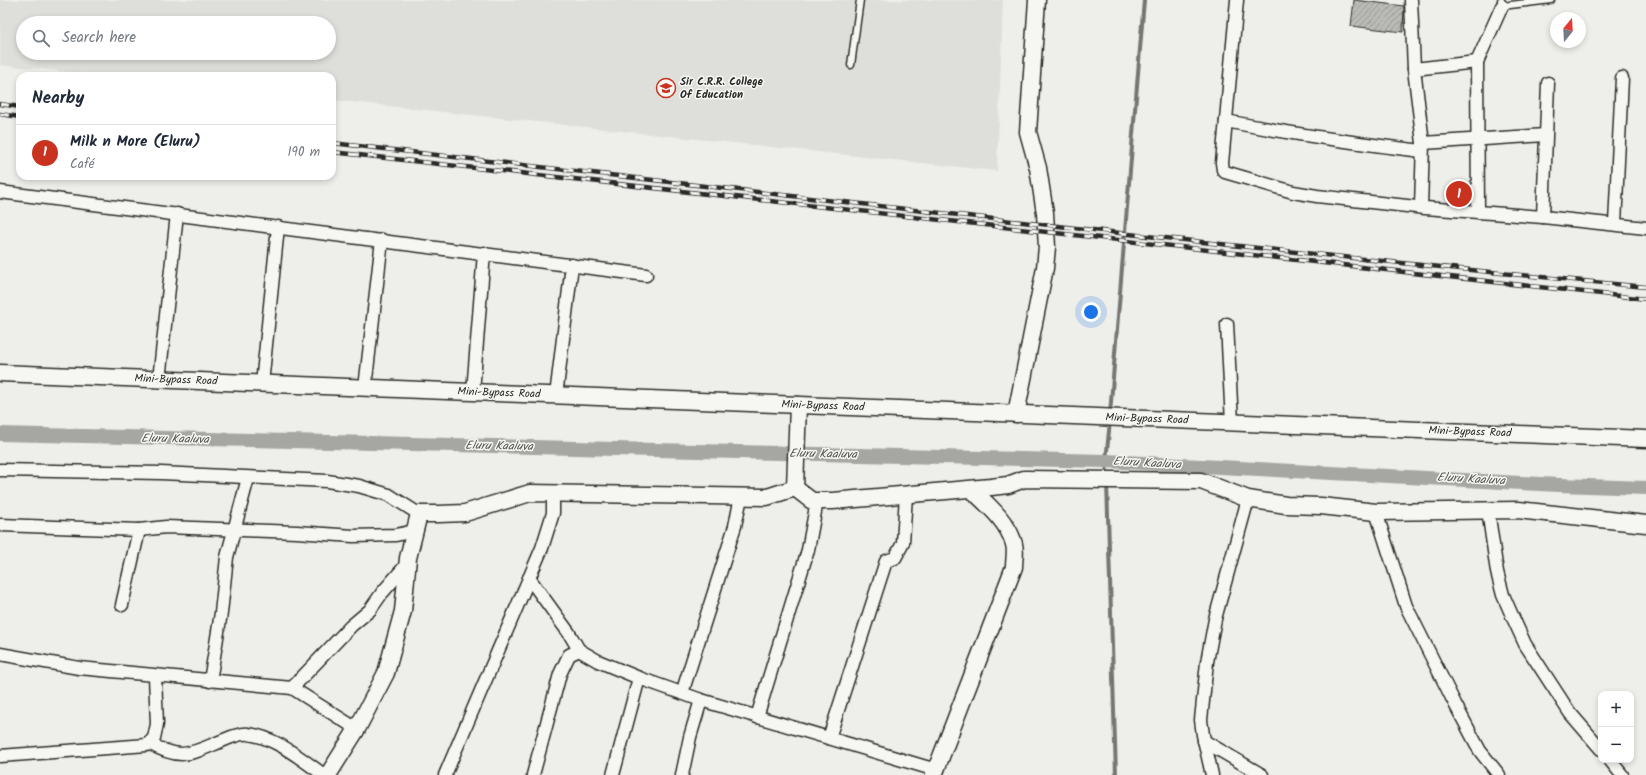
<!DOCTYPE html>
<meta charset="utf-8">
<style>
body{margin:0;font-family:Kalam,sans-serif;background:#f6f6f7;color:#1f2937}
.controls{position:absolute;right:12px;bottom:12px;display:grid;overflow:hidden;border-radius:8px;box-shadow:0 2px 6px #0003}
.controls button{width:36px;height:36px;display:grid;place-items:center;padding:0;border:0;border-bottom:1px solid #e0e1e3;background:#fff;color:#1f2937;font:20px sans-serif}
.compass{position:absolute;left:1550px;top:12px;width:36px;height:36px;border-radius:50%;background:#fff;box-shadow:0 2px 6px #0003;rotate:18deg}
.you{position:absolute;left:1091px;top:312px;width:14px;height:14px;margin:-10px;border:3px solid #fff;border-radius:50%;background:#1a73e8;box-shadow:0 0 0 6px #1a73e833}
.badge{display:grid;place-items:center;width:26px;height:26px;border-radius:50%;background:#c8321e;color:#fff;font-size:13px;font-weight:700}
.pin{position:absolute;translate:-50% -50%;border:2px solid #fff;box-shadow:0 1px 4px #0006}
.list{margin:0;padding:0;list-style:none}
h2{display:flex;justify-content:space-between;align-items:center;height:52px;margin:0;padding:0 16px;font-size:17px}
h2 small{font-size:13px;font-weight:400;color:#747a83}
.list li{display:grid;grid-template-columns:26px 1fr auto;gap:12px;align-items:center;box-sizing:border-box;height:56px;padding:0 16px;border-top:1px solid #e0e1e3}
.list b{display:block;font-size:15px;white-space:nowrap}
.list p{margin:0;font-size:13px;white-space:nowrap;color:#747a83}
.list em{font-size:13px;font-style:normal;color:#747a83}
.icon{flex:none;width:22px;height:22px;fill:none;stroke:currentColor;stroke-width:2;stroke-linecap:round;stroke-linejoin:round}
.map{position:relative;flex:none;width:1646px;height:775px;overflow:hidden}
.search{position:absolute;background:#fff;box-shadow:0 2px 6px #0003;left:16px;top:16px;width:320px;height:44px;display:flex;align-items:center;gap:10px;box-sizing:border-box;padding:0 14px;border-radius:22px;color:#747a83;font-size:15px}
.panel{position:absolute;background:#fff;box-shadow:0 2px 6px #0003;left:16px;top:72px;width:320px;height:108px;border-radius:12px}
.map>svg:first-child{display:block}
.built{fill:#dededb;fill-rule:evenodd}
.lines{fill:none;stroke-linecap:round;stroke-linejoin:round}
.stream{stroke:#757573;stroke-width:4}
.canal{stroke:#a6a6a3;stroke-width:14}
.building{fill:url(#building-hatch);stroke:#2b2b2b}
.lane-casing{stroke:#2b2b2b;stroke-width:9}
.street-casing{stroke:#2b2b2b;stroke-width:15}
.secondary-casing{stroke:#2b2b2b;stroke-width:19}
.lane{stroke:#f6f6f2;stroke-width:6}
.street{stroke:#f6f6f2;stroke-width:12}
.secondary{stroke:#f6f6f2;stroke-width:16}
.rail-casing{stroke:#2b2b2b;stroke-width:4.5}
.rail{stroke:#f6f6f2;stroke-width:3;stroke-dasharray:9;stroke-linecap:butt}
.labels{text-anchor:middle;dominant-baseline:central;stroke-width:3;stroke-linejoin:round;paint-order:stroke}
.poi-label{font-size:11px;font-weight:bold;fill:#2b2b2b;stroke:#f6f6f2;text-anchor:start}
.street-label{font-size:11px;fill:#2b2b2b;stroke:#f6f6f2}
.water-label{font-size:12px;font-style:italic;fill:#565655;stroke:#f6f6f2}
</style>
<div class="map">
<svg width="1646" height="775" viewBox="0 0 1646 775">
<defs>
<pattern id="building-hatch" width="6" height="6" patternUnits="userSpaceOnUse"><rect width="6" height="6" fill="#babab7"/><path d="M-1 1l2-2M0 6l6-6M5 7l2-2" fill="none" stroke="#979795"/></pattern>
</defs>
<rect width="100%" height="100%" fill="#eeeeea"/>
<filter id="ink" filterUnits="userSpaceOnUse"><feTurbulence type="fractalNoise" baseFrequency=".025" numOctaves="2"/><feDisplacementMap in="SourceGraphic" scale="8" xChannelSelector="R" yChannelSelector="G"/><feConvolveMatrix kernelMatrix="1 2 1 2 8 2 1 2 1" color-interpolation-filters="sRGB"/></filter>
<g filter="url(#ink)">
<path class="built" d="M0,0H1003L997,171L332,100V76H108L0,65ZM23,23H329V53H23Z"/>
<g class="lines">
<g class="stream">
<polyline points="1110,414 1144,0"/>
<polyline points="1107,476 1106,461 1110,421"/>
<polyline points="1107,483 1116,775"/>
</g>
<polyline class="canal" points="0,434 1106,461 1559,485 1646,488"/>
</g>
<polygon class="building" points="1354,0 1404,6 1403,32 1351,26"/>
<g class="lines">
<defs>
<g id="lane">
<polyline points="1501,0 1502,6 1551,0"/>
<polyline points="851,65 860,0"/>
</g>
<g id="street">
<polyline points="1237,0 1222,163 1223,170 1225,172 1293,192 1317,196 1425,208 1543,217 1646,228"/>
<polyline points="1411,0 1414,69 1423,143 1421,207"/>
<polyline points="1414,69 1477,62"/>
<path d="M1226,121C1291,134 1356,143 1422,151"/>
<polyline points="1423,143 1545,135"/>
<polyline points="0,192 646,275"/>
<polyline points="1478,212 1477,62 1502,6"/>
<polyline points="1543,217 1548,83"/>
<polyline points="1615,224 1622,78"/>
<polyline points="1227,324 1232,423"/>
<polyline points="159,380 177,214"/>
<polyline points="262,384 278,227"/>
<polyline points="365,388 382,240"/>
<polyline points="473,392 484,253"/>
<polyline points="556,396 572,265"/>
<polyline points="0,470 161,473 327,481 359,486 389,495 419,514"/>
<polyline points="1488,510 1497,572 1503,595 1514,620 1525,644 1570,713 1601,749"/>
<polyline points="1376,512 1406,606 1455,704 1480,751 1499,775"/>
<polyline points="0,525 139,530 166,527 297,532 353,536 396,535 414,531"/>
<polyline points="529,578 569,633 579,650 598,661 639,678 701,700 936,770"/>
<polyline points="122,605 139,530"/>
<polyline points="0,654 79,668 292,688 357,729"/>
<polyline points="210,681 221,613 227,557 248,478"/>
<polyline points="292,688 351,626 370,610 382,593 408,563"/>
<polyline points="682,693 735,526 741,497"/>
<polyline points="757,717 808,550 817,501"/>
<polyline points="829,738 886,561 895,558 903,543 906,495"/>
<polyline points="1204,741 1262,775"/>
<path d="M149,743C182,762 192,753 224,740C231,737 241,733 248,734C276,737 302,760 324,775"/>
<polyline points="0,756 147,745 154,738 157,724 155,676"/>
<polyline points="1610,760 1622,775"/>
<polyline points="445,775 542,548 553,513 553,493"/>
<polyline points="533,775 560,674 569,655 579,650"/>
<polyline points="613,775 639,678"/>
<polyline points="682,775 690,737 701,700"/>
<polyline points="1212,775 1203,735 1201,720 1207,662 1215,619 1248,499"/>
</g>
<g id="secondary">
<polyline points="0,373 1646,439"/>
<polyline points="1016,414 1045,268 1047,247 1045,213 1038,168 1028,132 1037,0"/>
<polyline points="795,488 812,501 833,501 991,487 1008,485 1024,479 1201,481 1248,499 1286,505 1321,506 1376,512 1518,510 1646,524"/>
<polyline points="795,488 798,405"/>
<polyline points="328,775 357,729 386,673 403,611 408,558 419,514 439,514 465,513 530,493 767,497 795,488"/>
<path d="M934,775L1014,567C1014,560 1016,551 1014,544C1008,522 988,505 972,490"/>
</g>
</defs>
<use href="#lane" class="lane-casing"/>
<use href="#street" class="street-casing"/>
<use href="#secondary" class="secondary-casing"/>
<use href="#lane" class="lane"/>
<use href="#street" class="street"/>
<use href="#secondary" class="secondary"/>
<defs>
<g id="rail">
<polyline points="0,104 20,107"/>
<polyline points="0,114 20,117"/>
<path d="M332,143C770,193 1207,246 1646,287"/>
<polyline points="332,152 1646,299"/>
</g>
</defs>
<use href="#rail" class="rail-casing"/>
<use href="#rail" class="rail"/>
</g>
</g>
<defs>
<symbol id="university-ring" viewBox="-11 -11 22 22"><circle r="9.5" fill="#f6f6f2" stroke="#c8321e" stroke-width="1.5"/><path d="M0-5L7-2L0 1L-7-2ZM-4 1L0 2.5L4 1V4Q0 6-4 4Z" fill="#c8321e"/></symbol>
</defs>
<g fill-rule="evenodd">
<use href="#university-ring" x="655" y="77" width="22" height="22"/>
</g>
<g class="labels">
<g class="poi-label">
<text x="680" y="82">Sir C.R.R. College<tspan x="680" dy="13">Of Education</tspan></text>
</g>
<g class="street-label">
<text transform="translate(176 380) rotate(2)">Mini-Bypass Road</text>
<text transform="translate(499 393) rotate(2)">Mini-Bypass Road</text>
<text transform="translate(823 406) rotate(2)">Mini-Bypass Road</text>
<text transform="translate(1147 419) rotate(2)">Mini-Bypass Road</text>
<text transform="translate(1470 432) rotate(2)">Mini-Bypass Road</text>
</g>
<g class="water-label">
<text transform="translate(175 439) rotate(1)">Eluru Kaaluva</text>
<text transform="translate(499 446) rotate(1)">Eluru Kaaluva</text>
<text transform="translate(823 454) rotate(1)">Eluru Kaaluva</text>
<text transform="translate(1147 463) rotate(3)">Eluru Kaaluva</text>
<text transform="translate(1471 479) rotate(3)">Eluru Kaaluva</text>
</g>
</g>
</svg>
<div class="controls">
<button>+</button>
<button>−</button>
</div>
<svg class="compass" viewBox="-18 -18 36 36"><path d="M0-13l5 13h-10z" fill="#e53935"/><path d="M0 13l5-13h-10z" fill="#747a83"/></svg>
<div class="you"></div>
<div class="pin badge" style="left:1459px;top:194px">1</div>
<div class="search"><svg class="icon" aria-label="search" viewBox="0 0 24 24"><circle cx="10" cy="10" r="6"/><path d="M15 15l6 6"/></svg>Search here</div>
<section class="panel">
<h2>Nearby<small></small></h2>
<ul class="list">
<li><span class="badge">1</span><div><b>Milk n More (Eluru)</b><p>Café</p></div><em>190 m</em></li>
</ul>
</section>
</div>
